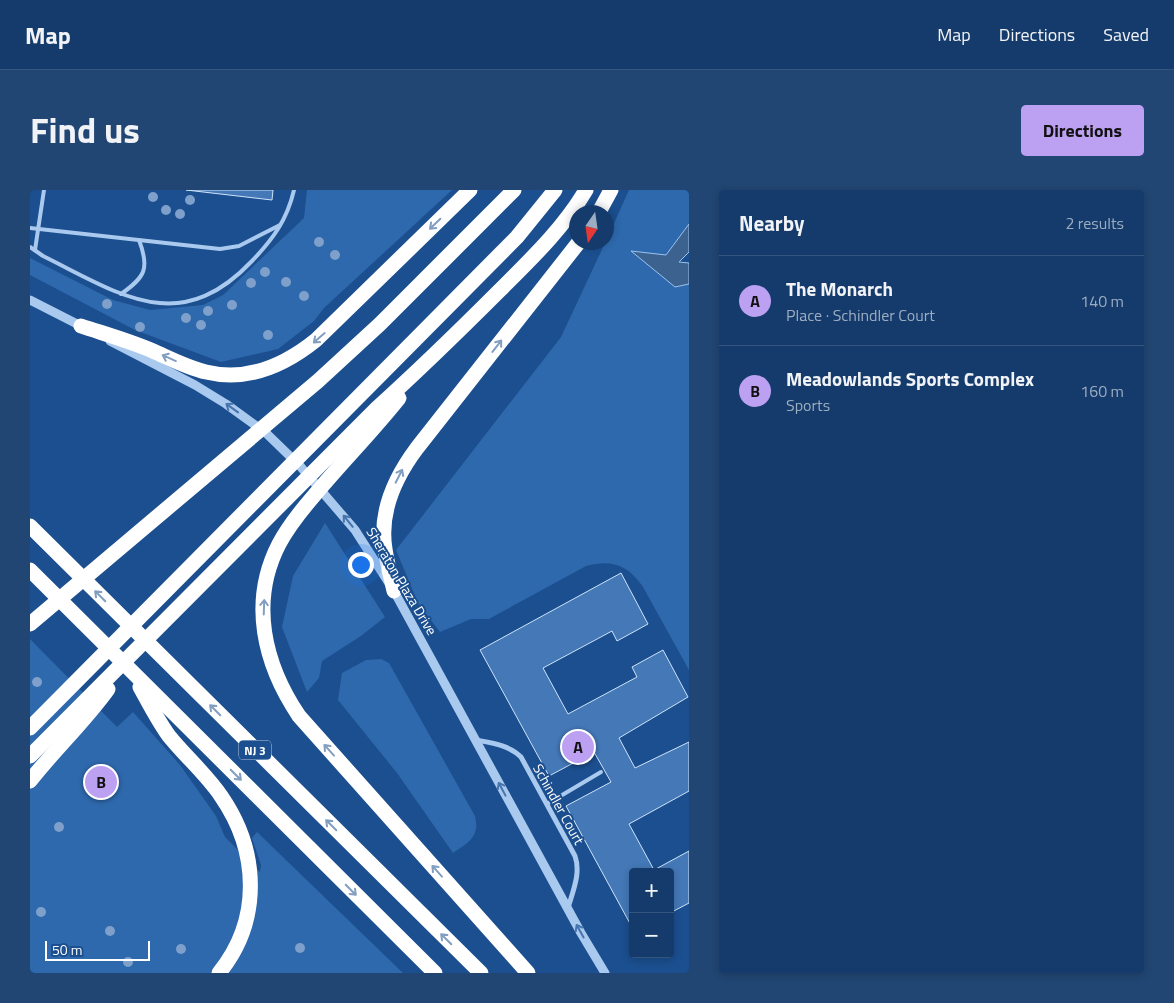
<!DOCTYPE html>
<meta charset="utf-8">
<style>
body{margin:0;font-family:"Titillium Web",sans-serif;background:#214673;color:#f1f3f6}
.controls{position:absolute;right:15px;bottom:15px;display:grid;overflow:hidden;border-radius:5px;box-shadow:0 2px 8px #0003}
.controls button{width:45px;height:45px;display:grid;place-items:center;padding:0;border:0;border-bottom:1px solid #33557e;background:#143b6b;color:#f1f3f6;font:25px sans-serif}
.compass{position:absolute;left:539px;top:15px;width:45px;height:45px;border-radius:50%;background:#143b6b;box-shadow:0 2px 8px #0003;rotate:193deg}
.scale{position:absolute;left:15px;bottom:12px;width:105px;box-sizing:border-box;padding-left:5px;border:2px solid #fff;border-top:0;font-size:14px;line-height:18px;white-space:nowrap;color:#fff;-webkit-text-stroke:4px #1b4f8f;paint-order:stroke}
.you{position:absolute;left:330px;top:374px;width:18px;height:18px;margin:-12px;border:4px solid #fff;border-radius:50%;background:#1a73e8;box-shadow:0 0 0 8px #1a73e833}
.badge{display:grid;place-items:center;width:32px;height:32px;border-radius:50%;background:#bca0f2;color:#111;font-size:16px;font-weight:700}
.pin{position:absolute;translate:-50% -50%;border:2px solid #fff;box-shadow:0 1px 5px #0006}
.list{margin:0;padding:0;list-style:none}
h2{display:flex;justify-content:space-between;align-items:center;height:65px;margin:0;padding:0 20px;font-size:21px}
h2 small{font-size:16px;font-weight:400;color:#9dadc1}
.list li{display:grid;grid-template-columns:32px 1fr auto;gap:15px;align-items:center;box-sizing:border-box;height:90px;padding:0 20px;border-top:1px solid #33557e}
.list b{display:block;font-size:19px;white-space:nowrap}
.list p{margin:0;font-size:16px;white-space:nowrap;color:#9dadc1}
.list em{font-size:16px;font-style:normal;color:#9dadc1}
.map{position:relative;flex:none;width:659px;height:783px;overflow:hidden;border-radius:5px}
header{display:flex;align-items:center;gap:30px;box-sizing:border-box;height:70px;padding:0 25px;background:#143b6b;border-bottom:1px solid #33557e}
header strong{font-size:24px}
nav{display:flex;gap:28px;margin-inline-start:auto;font-size:18px}
.intro{display:flex;align-items:center;justify-content:space-between;box-sizing:border-box;height:120px;padding:0 30px}
h1{margin:0;font-size:35px}
.button{padding:12px 22px;border-radius:5px;background:#bca0f2;color:#111;font-size:18px;font-weight:700}
main{display:flex;gap:30px;padding:0 30px}
aside{flex:1;background:#143b6b;border-radius:5px;box-shadow:0 2px 8px #0003}
.map>svg:first-child{display:block}
.green{fill:#2e69ad}
.water{fill:#3c6290;stroke:#9cc4f0}
.building{fill:#4478b7;stroke:#cfe3fa}
.lines{fill:none;stroke-linecap:round;stroke-linejoin:round}
.service{stroke:#a9c9ee;stroke-width:4}
.minor{stroke:#a9c9ee;stroke-width:5}
.tertiary{stroke:#a9c9ee;stroke-width:9}
.motorway{stroke:#fff;stroke-width:15}
.tree{fill:#7ea0ca}
.oneway{stroke:#829ec1}
.oneway2{stroke:#4674ac}
.labels{text-anchor:middle;dominant-baseline:central;stroke-width:4;stroke-linejoin:round;paint-order:stroke}
.shield{fill:#1b4f8f;stroke:#bbcadd;stroke-width:1}
.shield-label{font-size:12px;font-weight:bold;fill:#fff}
.street-label{font-size:14px;fill:#fff;stroke:#1b4f8f}
</style>
<header>
<strong>Map</strong>
<nav><a>Map</a><a>Directions</a><a>Saved</a></nav>
</header>
<div class="intro"><h1>Find us</h1><a class="button">Directions</a></div>
<main>
<div class="map">
<svg width="659" height="783" viewBox="0 0 659 783">
<rect width="100%" height="100%" fill="#1b4f8f"/>
<g class="green">
<polygon points="277,0 422,0 294,118 284,131 248,159 191,172 105,140 0,85 0,68 83,110 120,120 173,115 193,105 274,28"/>
<path d="M599,0H659V34L636,65L602,61L645,97L659,94V480L613,397C598,375 582,369 556,376L459,429H441L410,442L388,413L366,360L531,147L575,53L576,52L577,49Z"/>
<polygon points="295,333 355,427 331,446 292,471 289,488 277,502 252,437 263,386"/>
<polygon points="0,449 87,537 103,522 150,575 186,626 195,647 230,682 231,675 222,648 227,642 373,783 0,783"/>
<path d="M351,469L359,473L445,626C450,647 439,652 423,663L367,583L308,510L312,483L336,470Z"/>
</g>
<polygon class="water" points="659,34 659,62 649,72 659,73 659,94 645,97 601,61 636,65"/>
<g class="building">
<polygon points="156,0 243,0 242,10"/>
<polygon points="591,383 618,434 587,451 582,441 513,478 538,524 607,487 602,477 633,460 658,507 589,548 605,578 659,552 659,601 599,634 624,680 659,661 659,713 640,723 640,682 603,682 603,739 536,616 581,592 564,562 519,586 450,460"/>
</g>
<g class="lines">
<g class="service">
<polyline points="0,38 190,59 209,56 250,35"/>
<path d="M0,57L13,66C90,104 149,148 222,71C243,49 257,30 264,0"/>
<polyline points="5,60 14,0"/>
<path d="M91,104C115,87 120,79 109,50"/>
<polyline points="517,614 571,582"/>
</g>
<path class="minor" d="M446,550C462,553 479,555 491,567L545,666C551,683 543,701 538,718"/>
<g class="tertiary">
<polyline points="0,110 55,138"/>
<polyline points="80,151 165,195 196,214 236,243 270,276 325,340 364,401 551,743 575,783"/>
</g>
<g class="motorway">
<polyline points="569,22 581,0"/>
<path d="M51,136C75,144 100,151 123,161C141,169 158,178 176,182C217,192 255,175 286,150L440,0"/>
<path d="M369,208C342,242 310,274 282,308C270,322 258,337 249,354C219,412 234,474 269,526L498,783"/>
<polyline points="0,336 451,783"/>
<polyline points="0,380 405,783"/>
<path d="M364,401C361,387 357,373 355,359C349,322 366,286 387,258L549,52"/>
<polyline points="0,434 288,191 350,134 484,0"/>
<path d="M110,497C119,513 128,531 139,546C156,567 176,584 191,606C229,661 232,730 189,783"/>
<polyline points="0,538 487,47 525,0"/>
<path d="M0,566L347,218C389,180 429,141 469,101C500,70 533,39 556,0"/>
<path d="M0,591C25,559 55,531 78,499"/>
</g>
</g>
<g class="tree">
<circle cx="123" cy="7" r="5"/>
<circle cx="160" cy="10" r="5"/>
<circle cx="136" cy="20" r="5"/>
<circle cx="150" cy="24" r="5"/>
<circle cx="289" cy="52" r="5"/>
<circle cx="305" cy="65" r="5"/>
<circle cx="235" cy="82" r="5"/>
<circle cx="256" cy="92" r="5"/>
<circle cx="221" cy="93" r="5"/>
<circle cx="274" cy="106" r="5"/>
<circle cx="77" cy="114" r="5"/>
<circle cx="202" cy="115" r="5"/>
<circle cx="178" cy="121" r="5"/>
<circle cx="156" cy="128" r="5"/>
<circle cx="171" cy="135" r="5"/>
<circle cx="110" cy="137" r="5"/>
<circle cx="238" cy="145" r="5"/>
<circle cx="7" cy="492" r="5"/>
<circle cx="29" cy="637" r="5"/>
<circle cx="11" cy="722" r="5"/>
<circle cx="80" cy="741" r="5"/>
<circle cx="270" cy="758" r="5"/>
<circle cx="151" cy="759" r="5"/>
<circle cx="98" cy="772" r="5"/>
</g>
<defs><path id="oneway-shaft" d="M-6 0H5M1.5-3L5.5 0L1.5 3" fill="none" stroke-width="1.6" stroke-linecap="round" stroke-linejoin="round" transform="scale(1.25)"/></defs>
<g class="oneway">
<use href="#oneway-shaft" transform="translate(405 34) rotate(136)"/>
<use href="#oneway-shaft" transform="translate(289 148) rotate(139)"/>
<use href="#oneway-shaft" transform="translate(467 156) rotate(-52)"/>
<use href="#oneway-shaft" transform="translate(139 168) rotate(-156)"/>
<use href="#oneway-shaft" transform="translate(369 286) rotate(-63)"/>
<use href="#oneway-shaft" transform="translate(70 406) rotate(-135)"/>
<use href="#oneway-shaft" transform="translate(234 417) rotate(-88)"/>
<use href="#oneway-shaft" transform="translate(185 520) rotate(-135)"/>
<use href="#oneway-shaft" transform="translate(299 560) rotate(-132)"/>
<use href="#oneway-shaft" transform="translate(206 585) rotate(45)"/>
<use href="#oneway-shaft" transform="translate(301 635) rotate(-135)"/>
<use href="#oneway-shaft" transform="translate(407 681) rotate(-132)"/>
<use href="#oneway-shaft" transform="translate(321 700) rotate(45)"/>
<use href="#oneway-shaft" transform="translate(416 749) rotate(-135)"/>
</g>
<g class="oneway2">
<use href="#oneway-shaft" transform="translate(202 218) rotate(-144)"/>
<use href="#oneway-shaft" transform="translate(318 331) rotate(-129)"/>
<use href="#oneway-shaft" transform="translate(472 599) rotate(-118)"/>
<use href="#oneway-shaft" transform="translate(550 741) rotate(-119)"/>
</g>
<g class="labels">
<rect class="shield" x="209" y="550.5" width="32" height="19" rx="4"/>
<g class="shield-label">
<text x="225" y="560">NJ 3</text>
</g>
<g class="street-label">
<text transform="translate(372 391) rotate(59)">Sheraton Plaza Drive</text>
<text transform="translate(529 614) rotate(61)">Schindler Court</text>
</g>
</g>
</svg>
<div class="controls">
<button>+</button>
<button>−</button>
</div>
<svg class="compass" viewBox="-18 -18 36 36"><path d="M0-13l5 13h-10z" fill="#e53935"/><path d="M0 13l5-13h-10z" fill="#9dadc1"/></svg>
<div class="scale">50 m</div>
<div class="you"></div>
<div class="pin badge" style="left:548px;top:557px">A</div>
<div class="pin badge" style="left:71px;top:592px">B</div>
</div>
<aside>
<h2>Nearby<small>2 results</small></h2>
<ul class="list">
<li><span class="badge">A</span><div><b>The Monarch</b><p>Place · Schindler Court</p></div><em>140 m</em></li>
<li><span class="badge">B</span><div><b>Meadowlands Sports Complex</b><p>Sports</p></div><em>160 m</em></li>
</ul>
</aside>
</main>
